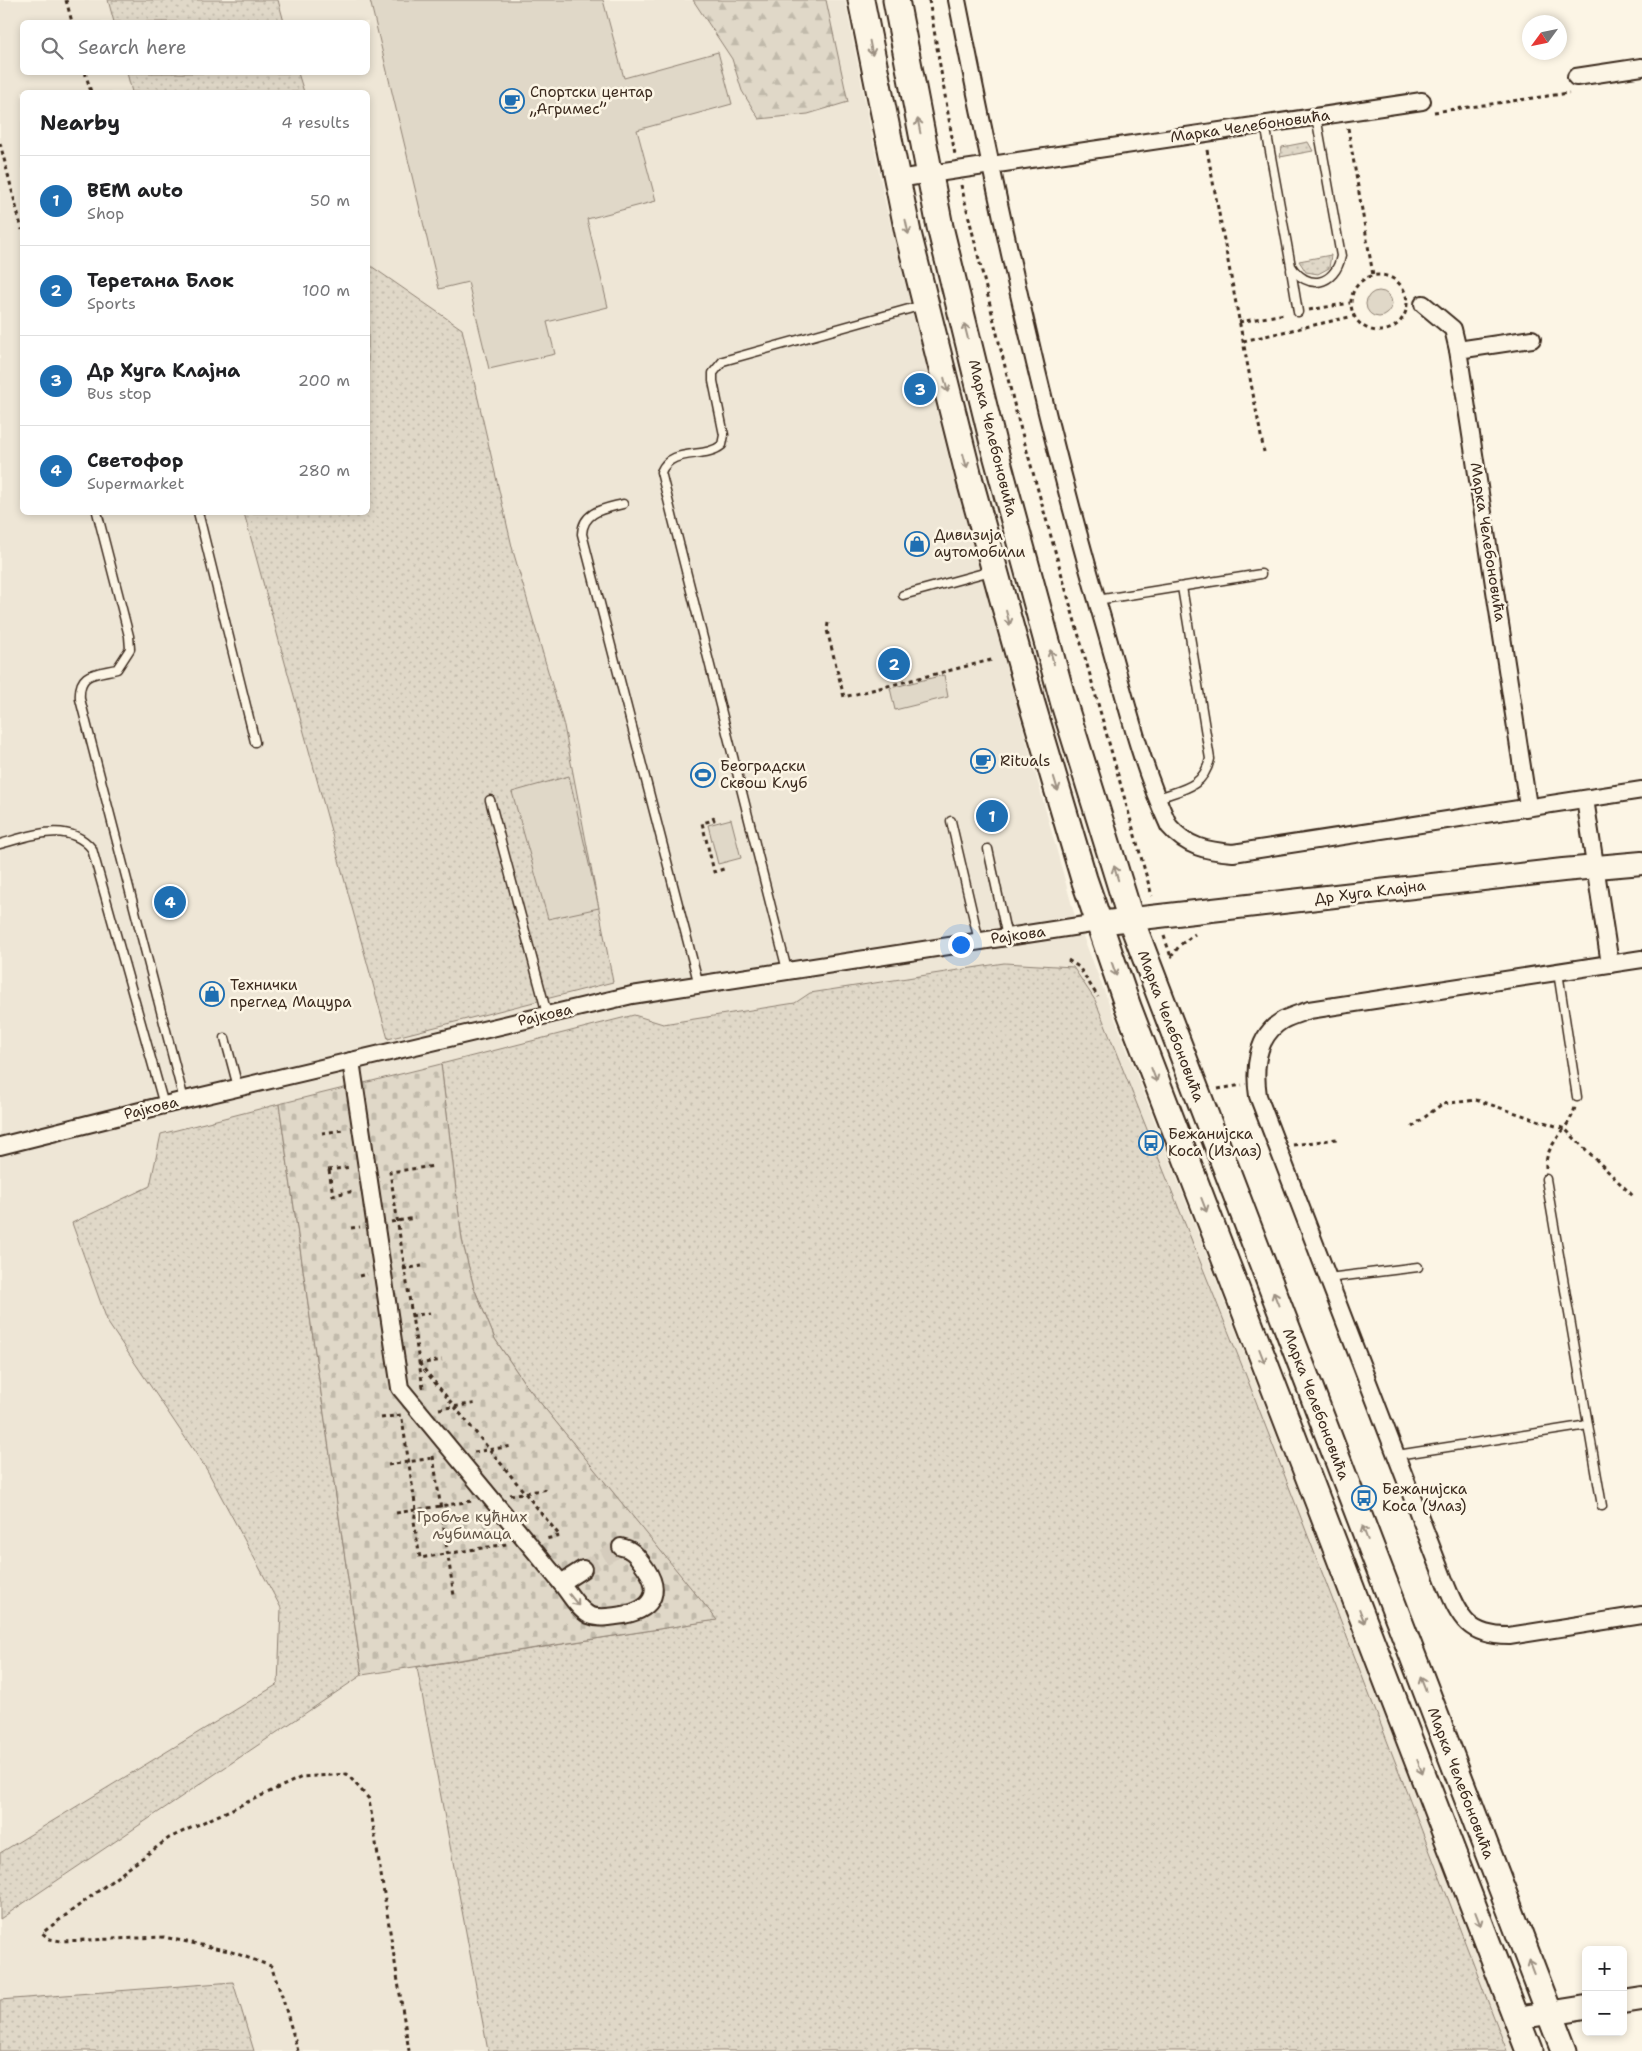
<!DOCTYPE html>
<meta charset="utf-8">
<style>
body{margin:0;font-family:"Shantell Sans",sans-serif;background:#f6f6f6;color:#202124}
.controls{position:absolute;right:15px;bottom:15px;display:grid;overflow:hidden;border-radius:8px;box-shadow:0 2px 8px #0003}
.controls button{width:45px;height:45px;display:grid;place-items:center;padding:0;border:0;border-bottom:1px solid #e0e0e0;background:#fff;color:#202124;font:25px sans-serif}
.compass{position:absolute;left:1522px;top:15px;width:45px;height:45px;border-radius:50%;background:#fff;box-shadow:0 2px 8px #0003;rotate:237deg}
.you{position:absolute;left:960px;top:944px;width:18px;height:18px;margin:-12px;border:4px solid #fff;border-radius:50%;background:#1a73e8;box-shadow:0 0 0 8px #1a73e833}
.badge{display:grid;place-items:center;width:32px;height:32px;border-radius:50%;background:#1f6fb2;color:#fff;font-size:16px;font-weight:700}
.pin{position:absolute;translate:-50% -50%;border:2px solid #fff;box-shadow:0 1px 5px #0006}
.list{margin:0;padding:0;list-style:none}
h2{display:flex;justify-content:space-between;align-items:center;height:65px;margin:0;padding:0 20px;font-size:21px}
h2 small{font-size:16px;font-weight:400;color:#757577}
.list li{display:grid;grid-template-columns:32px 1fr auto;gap:15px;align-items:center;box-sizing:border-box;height:90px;padding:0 20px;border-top:1px solid #e0e0e0}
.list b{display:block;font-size:19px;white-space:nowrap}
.list p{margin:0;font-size:16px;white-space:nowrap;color:#757577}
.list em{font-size:16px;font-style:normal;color:#757577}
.icon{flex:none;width:28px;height:28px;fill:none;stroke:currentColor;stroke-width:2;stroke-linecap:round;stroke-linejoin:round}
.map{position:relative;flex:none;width:1642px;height:2051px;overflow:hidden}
.search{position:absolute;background:#fff;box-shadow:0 2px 8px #0003;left:20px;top:20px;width:350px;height:55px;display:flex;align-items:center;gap:12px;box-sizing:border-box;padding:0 18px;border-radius:8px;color:#757577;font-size:19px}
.panel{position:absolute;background:#fff;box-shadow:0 2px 8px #0003;left:20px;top:90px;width:350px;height:425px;border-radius:8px}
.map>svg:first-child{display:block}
.built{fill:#eee6d6;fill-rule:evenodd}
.grass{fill:url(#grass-dots);stroke:#8e8173}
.forest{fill:url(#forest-firs);stroke:#8e8173}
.cemetery{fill:url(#cemetery-stones);stroke:#8e8173}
.green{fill:#e0d8c8;stroke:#8e8173}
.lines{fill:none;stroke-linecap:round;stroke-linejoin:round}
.street-tunnel{stroke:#d5ccbd;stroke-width:16;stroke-dasharray:16 8;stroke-linecap:butt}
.lane-casing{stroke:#3b2a1e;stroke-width:11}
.street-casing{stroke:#3b2a1e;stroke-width:20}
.secondary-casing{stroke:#3b2a1e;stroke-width:26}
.primary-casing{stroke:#3b2a1e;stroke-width:29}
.path{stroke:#3b2a1e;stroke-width:3;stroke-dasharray:4 4;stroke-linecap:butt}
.lane{stroke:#fcf5e5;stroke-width:8}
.street{stroke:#fcf5e5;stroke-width:16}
.secondary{stroke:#fcf5e5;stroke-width:22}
.primary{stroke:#fcf5e5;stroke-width:25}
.oneway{stroke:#9c9082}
.labels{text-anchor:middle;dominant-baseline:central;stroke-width:5;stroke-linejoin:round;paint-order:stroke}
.poi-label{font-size:15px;fill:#3b2a1e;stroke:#fcf5e5;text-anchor:start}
.street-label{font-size:15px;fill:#3b2a1e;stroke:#fcf5e5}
.park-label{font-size:15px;fill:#645648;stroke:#fcf5e5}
</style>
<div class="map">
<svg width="1642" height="2051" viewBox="0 0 1642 2051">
<defs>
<pattern id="grass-dots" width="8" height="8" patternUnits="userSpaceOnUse" patternTransform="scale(1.25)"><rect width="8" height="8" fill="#e0d8c8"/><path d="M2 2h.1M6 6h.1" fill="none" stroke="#c1baab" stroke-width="1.8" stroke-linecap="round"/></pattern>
<pattern id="forest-firs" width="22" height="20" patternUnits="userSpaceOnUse" patternTransform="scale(1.25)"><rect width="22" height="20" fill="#e0d8c8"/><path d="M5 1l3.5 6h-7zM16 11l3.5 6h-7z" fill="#c1baab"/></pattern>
<pattern id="cemetery-stones" width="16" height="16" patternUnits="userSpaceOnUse" patternTransform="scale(1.25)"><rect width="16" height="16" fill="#e0d8c8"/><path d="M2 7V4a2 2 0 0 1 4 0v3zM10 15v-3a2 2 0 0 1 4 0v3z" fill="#c1baab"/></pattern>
</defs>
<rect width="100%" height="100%" fill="#fcf5e5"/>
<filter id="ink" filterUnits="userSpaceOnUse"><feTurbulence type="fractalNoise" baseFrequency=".02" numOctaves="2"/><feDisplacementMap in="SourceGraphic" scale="10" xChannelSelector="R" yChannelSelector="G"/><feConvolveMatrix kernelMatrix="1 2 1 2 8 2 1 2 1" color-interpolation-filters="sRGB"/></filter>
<g filter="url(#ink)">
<path class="built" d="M0,0H845L886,206L949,459L1074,913L1515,2051H0ZM22,22H368V72H22ZM22,92H368V512H22Z"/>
<g class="grass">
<polygon points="108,0 278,0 284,22 114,22"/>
<polygon points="127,73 298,73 304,92 132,92"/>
<polygon points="1308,142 1313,151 1280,157 1282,147"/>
<polygon points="1331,255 1329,268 1318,274 1306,272 1299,261"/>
<polygon points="368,264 462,329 513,551 564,726 613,982 388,1039 244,513 368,512"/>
<polygon points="1004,963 1073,967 1095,1000 1245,1373 1507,2051 488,2051 417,1667 716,1620 525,1384 495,1339 474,1288 462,1240 441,1064 634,1015 663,1024 795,1003 810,993"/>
<polygon points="279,1104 362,1675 0,1919 0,1853 278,1684 281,1608 207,1470 108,1323 72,1223 150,1186 161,1134"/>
<polygon points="233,1982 254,2051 0,2051 0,2000"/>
</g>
<polygon class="forest" points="693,0 826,0 848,102 808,114 759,119 742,91 732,59"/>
<polygon class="cemetery" points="441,1064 462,1240 474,1288 495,1339 525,1384 717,1620 362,1675 279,1104"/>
<g class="green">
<polygon points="370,0 603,0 624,78 718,52 732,104 637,130 656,201 587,219 608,307 547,322 555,354 489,369 468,282 439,289"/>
<circle cx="1379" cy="304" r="13"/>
<polygon points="944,675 948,697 895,710 890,688"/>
<polygon points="569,776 599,908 548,919 512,792"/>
<polygon points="731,819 741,858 718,864 708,825"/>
</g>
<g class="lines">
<polyline class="street-tunnel" points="583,1569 621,1547"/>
<defs>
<g id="lane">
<path d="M1265,124L1291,266C1307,291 1335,286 1341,256L1316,116"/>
<polyline points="1291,270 1298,312"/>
<path d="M623,504C604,509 583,511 582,534L699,985"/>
<path d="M97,512L129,636L130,649L117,669C95,674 78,672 80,699L184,1100"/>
<polyline points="198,512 255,742"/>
<polyline points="903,595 991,571"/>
<polyline points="1097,600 1261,574"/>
<path d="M1158,798C1183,789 1203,788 1210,759L1182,587"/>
<polyline points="490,800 547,1014"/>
<polyline points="951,821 979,941"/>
<path d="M0,844C30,836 69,820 92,849L164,1105"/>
<polyline points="988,849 1007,937"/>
<path d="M787,970L661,472C672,446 704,460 722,445L724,435L713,381V373L723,361L923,305"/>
<polyline points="1558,972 1577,1097"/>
<polyline points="225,1038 238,1087"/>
<polyline points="1546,1179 1602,1506"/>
<polyline points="1328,1278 1418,1267"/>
<polyline points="1397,1455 1588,1425"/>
</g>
<g id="street">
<path d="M957,0C998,206 1042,412 1101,614C1122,684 1138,759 1169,826C1187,847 1207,851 1233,853L1642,790"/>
<polyline points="1576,77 1642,67"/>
<polyline points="897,179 1422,101"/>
<polyline points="1423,304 1453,329 1458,350"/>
<polyline points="1585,799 1610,964"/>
<polyline points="1528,806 1458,350 1532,339"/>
<path d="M1642,959L1309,1010C1301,1013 1291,1016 1283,1020C1256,1036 1254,1069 1258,1096L1446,1585C1460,1619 1469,1636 1509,1636L1642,1615"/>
<polyline points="351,1061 400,1388 561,1583"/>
<polyline points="0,1146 164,1105 632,995 1098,923"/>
<path d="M583,1569L561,1583C569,1593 578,1609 589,1615C598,1619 607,1617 616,1616C651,1612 666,1594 642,1563C636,1555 632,1549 621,1547"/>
</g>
<g id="secondary">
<polyline points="1098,923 1563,870 1642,863"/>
<polyline points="1623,2002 1642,1999"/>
<polyline points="1517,2018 1586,2007"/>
</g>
<g id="primary">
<polyline points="861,0 908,233 970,481 1032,704 1084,879 1128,1007 1529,2051"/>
<polyline points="896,0 940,227 994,447 1064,704 1131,920 1564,2051"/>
</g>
</defs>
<use href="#lane" class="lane-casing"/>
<use href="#street" class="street-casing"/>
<use href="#secondary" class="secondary-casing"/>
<use href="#primary" class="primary-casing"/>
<g class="path">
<polyline points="66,0 72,22"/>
<polyline points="929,0 955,155"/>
<polyline points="85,72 91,92"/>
<polyline points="1434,112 1569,93"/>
<polyline points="1348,128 1373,275"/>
<polyline points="0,143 22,230"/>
<polyline points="1207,150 1264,452"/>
<polyline points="961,185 1016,412 1152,896"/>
<circle cx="1379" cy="303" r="28"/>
<polyline points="1309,310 1350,303"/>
<polyline points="1239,322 1285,314"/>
<polyline points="1243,341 1354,316"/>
<polyline points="828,623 827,630 844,697 995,659"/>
<polyline points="713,817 714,820 702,823 713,867 714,872 727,868"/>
<polyline points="1164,936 1171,957"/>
<polyline points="1171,957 1180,945 1195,934"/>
<polyline points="1068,960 1079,967 1098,997"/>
<polyline points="1218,1089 1242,1085"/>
<polyline points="1412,1127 1442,1104 1476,1100 1565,1129 1635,1198"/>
<polyline points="322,1133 344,1130"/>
<polyline points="1293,1145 1337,1139"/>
<path d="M1546,1168C1544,1144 1570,1130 1575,1107"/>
<polyline points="328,1170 351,1167"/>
<polyline points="329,1170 333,1195 355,1191"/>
<polyline points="391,1222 415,1218"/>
<polyline points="351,1228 360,1227"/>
<polyline points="403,1269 422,1266"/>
<polyline points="359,1276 367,1274"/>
<polyline points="411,1316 430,1313"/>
<polyline points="419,1363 560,1536 545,1539"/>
<polyline points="418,1364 442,1360"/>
<polyline points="423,1388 390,1172 434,1166"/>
<polyline points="439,1409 478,1403"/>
<polyline points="381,1418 401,1415"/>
<polyline points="402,1419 416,1510 414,1521 420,1558 507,1544"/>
<polyline points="474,1452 513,1446"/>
<polyline points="433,1456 454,1596"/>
<polyline points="388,1465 433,1458"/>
<polyline points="510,1495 549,1489"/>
<polyline points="396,1513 472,1501"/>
<polyline points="298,2051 282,1996 271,1966 229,1951 164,1937 61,1941 50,1939 42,1933 169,1838 302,1777 347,1774 369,1799 409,2051"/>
</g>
<use href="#lane" class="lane"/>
<use href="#street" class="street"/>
<use href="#secondary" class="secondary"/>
<use href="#primary" class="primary"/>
</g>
<defs><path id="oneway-shaft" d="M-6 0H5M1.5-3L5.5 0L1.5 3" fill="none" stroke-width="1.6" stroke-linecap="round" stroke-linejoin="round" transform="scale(1.25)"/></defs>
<g class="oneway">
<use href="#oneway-shaft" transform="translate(871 48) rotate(79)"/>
<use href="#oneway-shaft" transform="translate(919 126) rotate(-101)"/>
<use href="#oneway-shaft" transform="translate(907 227) rotate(78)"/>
<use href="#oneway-shaft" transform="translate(966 331) rotate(-104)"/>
<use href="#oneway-shaft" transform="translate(946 385) rotate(76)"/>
<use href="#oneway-shaft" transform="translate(965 461) rotate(75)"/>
<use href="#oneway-shaft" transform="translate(1008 618) rotate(75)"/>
<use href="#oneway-shaft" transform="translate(1052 657) rotate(-105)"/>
<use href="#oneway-shaft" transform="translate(1056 784) rotate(73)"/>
<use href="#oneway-shaft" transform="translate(1116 873) rotate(-107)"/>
<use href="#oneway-shaft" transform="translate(1114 969) rotate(71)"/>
<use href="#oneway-shaft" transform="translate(1154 1075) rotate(69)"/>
<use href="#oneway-shaft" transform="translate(1204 1205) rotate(69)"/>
<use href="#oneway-shaft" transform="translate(1276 1299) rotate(-111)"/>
<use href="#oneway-shaft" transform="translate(1262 1356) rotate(69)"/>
<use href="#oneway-shaft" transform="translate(1365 1533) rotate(-111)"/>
<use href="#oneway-shaft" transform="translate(574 1600) rotate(51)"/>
<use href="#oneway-shaft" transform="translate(1362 1616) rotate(69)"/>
<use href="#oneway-shaft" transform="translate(1423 1684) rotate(-111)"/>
<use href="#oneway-shaft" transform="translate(1420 1767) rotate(69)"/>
<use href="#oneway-shaft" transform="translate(1478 1919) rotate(69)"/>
<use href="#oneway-shaft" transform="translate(1532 1967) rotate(-111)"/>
</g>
</g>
<defs>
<symbol id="cafe-ring" viewBox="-11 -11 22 22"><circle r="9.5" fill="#fcf5e5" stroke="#1f6fb2" stroke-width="1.5"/><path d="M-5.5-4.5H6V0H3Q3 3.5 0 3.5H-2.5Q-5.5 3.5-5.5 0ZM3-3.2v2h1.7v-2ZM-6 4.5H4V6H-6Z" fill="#1f6fb2"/></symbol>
<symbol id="shop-ring" viewBox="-11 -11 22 22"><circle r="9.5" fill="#fcf5e5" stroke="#1f6fb2" stroke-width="1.5"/><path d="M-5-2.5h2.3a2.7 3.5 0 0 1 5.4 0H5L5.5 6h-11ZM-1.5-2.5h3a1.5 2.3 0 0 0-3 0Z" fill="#1f6fb2"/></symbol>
<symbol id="stadium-ring" viewBox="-11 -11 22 22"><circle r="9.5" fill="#fcf5e5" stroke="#1f6fb2" stroke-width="1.5"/><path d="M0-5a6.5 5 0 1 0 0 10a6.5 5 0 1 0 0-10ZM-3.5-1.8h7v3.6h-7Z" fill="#1f6fb2"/></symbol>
<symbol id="bus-ring" viewBox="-11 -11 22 22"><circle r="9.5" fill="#fcf5e5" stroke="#1f6fb2" stroke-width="1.5"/><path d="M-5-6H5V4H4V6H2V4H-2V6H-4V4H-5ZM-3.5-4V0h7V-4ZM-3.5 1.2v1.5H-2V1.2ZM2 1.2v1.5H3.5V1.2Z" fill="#1f6fb2"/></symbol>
</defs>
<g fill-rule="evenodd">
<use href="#cafe-ring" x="498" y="87" width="28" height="28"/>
<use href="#shop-ring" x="903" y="530" width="28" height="28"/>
<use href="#cafe-ring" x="969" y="747" width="28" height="28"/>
<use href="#stadium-ring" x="689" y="761" width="28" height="28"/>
<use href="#shop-ring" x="198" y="980" width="28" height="28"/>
<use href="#bus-ring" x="1137" y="1129" width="28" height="28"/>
<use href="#bus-ring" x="1350" y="1484" width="28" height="28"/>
</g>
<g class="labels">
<g class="poi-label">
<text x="530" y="92">Спортски центар<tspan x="530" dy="17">„Агримес”</tspan></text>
<text x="934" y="535">Дивизија<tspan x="934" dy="17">аутомобили</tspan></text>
<text x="1000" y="761">Rituals</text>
<text x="720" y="766">Београдски<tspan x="720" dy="17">Сквош Клуб</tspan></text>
<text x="230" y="985">Технички<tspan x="230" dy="17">преглед Мацура</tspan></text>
<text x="1168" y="1134">Бежанијска<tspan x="1168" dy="17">Коса (Излаз)</tspan></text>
<text x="1382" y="1489">Бежанијска<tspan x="1382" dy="17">Коса (Улаз)</tspan></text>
</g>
<g class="street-label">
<text transform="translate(1250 126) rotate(-8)">Марка Челебоновића</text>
<text transform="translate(993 438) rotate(76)">Марка Челебоновића</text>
<text transform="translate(1488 542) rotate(81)">Марка Челебоновића</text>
<text transform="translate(1370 892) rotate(-7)">Др Хуга Клајна</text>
<text transform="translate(1018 935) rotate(-8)">Рајкова</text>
<text transform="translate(545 1015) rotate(-13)">Рајкова</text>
<text transform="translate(1171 1026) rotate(69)">Марка Челебоновића</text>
<text transform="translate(151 1108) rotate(-14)">Рајкова</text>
<text transform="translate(1316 1404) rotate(69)">Марка Челебоновића</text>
<text transform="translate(1461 1783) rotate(69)">Марка Челебоновића</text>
</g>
<g class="park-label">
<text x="472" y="1517">Гробље кућних<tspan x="472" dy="17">љубимаца</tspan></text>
</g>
</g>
</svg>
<div class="controls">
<button>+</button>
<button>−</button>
</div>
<svg class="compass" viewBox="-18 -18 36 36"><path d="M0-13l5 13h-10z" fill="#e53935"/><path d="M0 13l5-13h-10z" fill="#757577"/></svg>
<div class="you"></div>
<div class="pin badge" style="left:992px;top:816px">1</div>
<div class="pin badge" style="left:894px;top:664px">2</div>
<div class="pin badge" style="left:920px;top:389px">3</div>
<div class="pin badge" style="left:170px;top:902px">4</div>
<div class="search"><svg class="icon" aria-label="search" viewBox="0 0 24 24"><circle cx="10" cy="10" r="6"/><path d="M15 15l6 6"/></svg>Search here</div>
<section class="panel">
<h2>Nearby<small>4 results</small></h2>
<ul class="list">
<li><span class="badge">1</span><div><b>BEM auto</b><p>Shop</p></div><em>50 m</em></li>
<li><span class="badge">2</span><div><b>Теретана Блок</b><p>Sports</p></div><em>100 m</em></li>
<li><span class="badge">3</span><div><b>Др Хуга Клајна</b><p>Bus stop</p></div><em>200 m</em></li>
<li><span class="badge">4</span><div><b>Светофор</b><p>Supermarket</p></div><em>280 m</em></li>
</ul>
</section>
</div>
